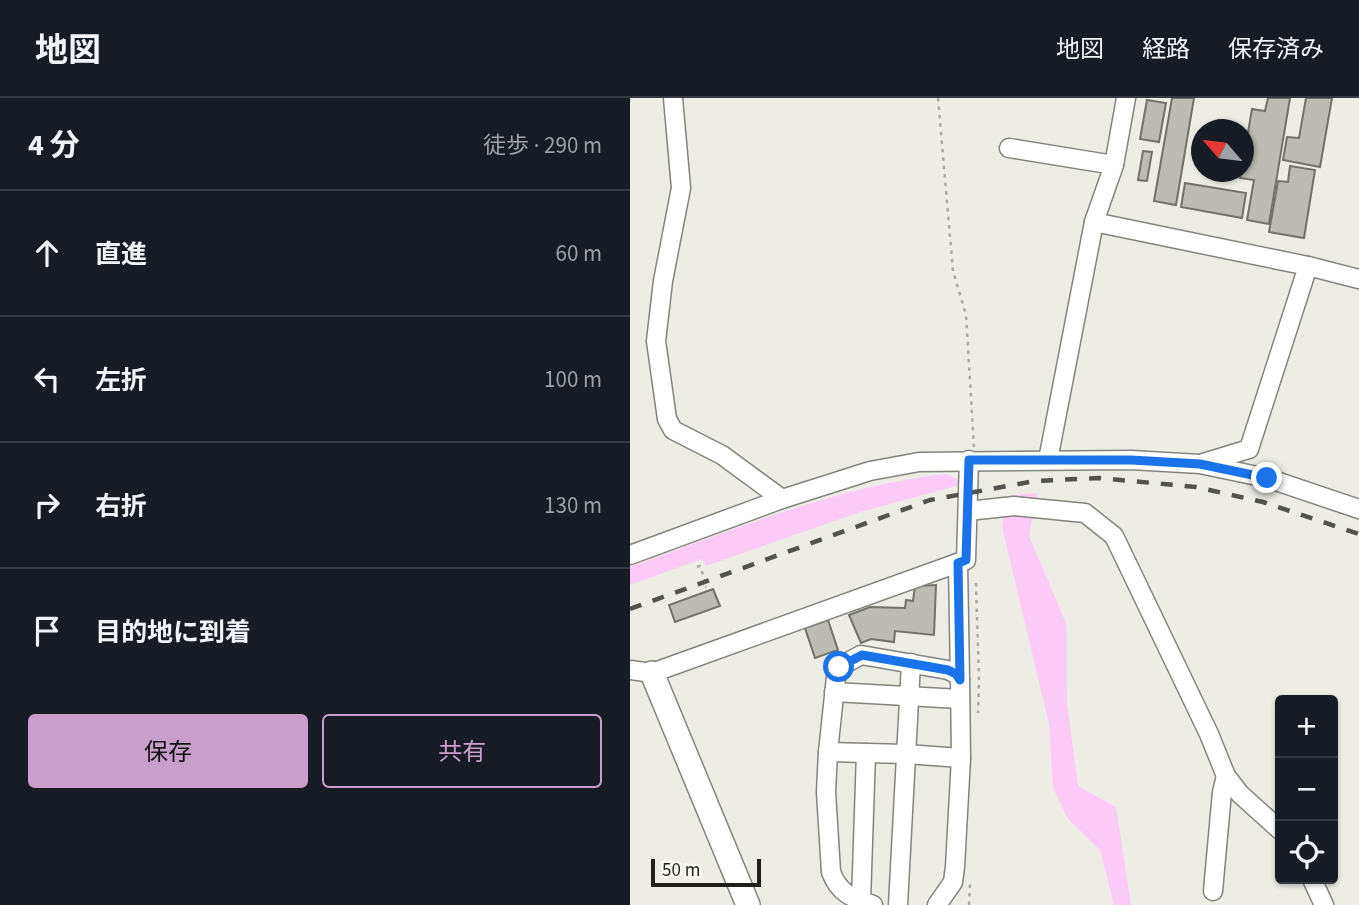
<!DOCTYPE html>
<html lang="ja">
<meta charset="utf-8">
<style>
body{margin:0;font-family:"Source Sans 3","Noto Sans JP",sans-serif;background:#20242c;color:#f1f3f6}
.controls{position:absolute;right:21px;bottom:21px;display:grid;overflow:hidden;border-radius:7px;box-shadow:0 2px 5px #0004}
.controls button{width:63px;height:63px;display:grid;place-items:center;padding:0;border:0;border-bottom:2px solid #363941;background:#171b24;color:#f1f3f6;font:35px sans-serif}
.compass{position:absolute;left:561px;top:21px;width:63px;height:63px;border-radius:50%;background:#171b24;box-shadow:0 2px 5px #0004;rotate:298deg}
.scale{position:absolute;left:21px;bottom:18px;width:110px;box-sizing:border-box;padding-left:7px;border:4px solid #1f1f1c;border-top:0;font-size:19px;line-height:24px;white-space:nowrap;color:#1f1f1c;-webkit-text-stroke:5px #fbfaf3;paint-order:stroke}
.stop{position:absolute;width:21px;height:21px;margin:-16px;border:5px solid #1a73e8;border-radius:50%;background:#fff}
.stop.end{background:#1a73e8;border-color:#fff;box-shadow:0 2px 7px #0008}
.list{margin:0;padding:0;list-style:none}
h2{display:flex;justify-content:space-between;align-items:center;height:91px;margin:0;padding:0 28px;font-size:30px}
h2 small{font-size:23px;font-weight:400;color:#9ea1a6}
.list li{display:grid;grid-template-columns:46px 1fr auto;gap:21px;align-items:center;box-sizing:border-box;height:126px;padding:0 28px;border-top:2px solid #363941}
.list b{display:block;font-size:26px;white-space:nowrap}
.list em{font-size:23px;font-style:normal;color:#9ea1a6}
.actions{display:flex;gap:14px;padding:21px 28px}
.actions a{flex:1;padding:16px 0;border:2px solid #ca9ecc;border-radius:7px;text-align:center;font-size:24px;color:#ca9ecc}
.actions .main{background:#ca9ecc;color:#111}
.icon{flex:none;width:38px;height:38px;fill:none;stroke:currentColor;stroke-width:2;stroke-linecap:round;stroke-linejoin:round}
.map{position:relative;flex:none;width:729px;height:807px;overflow:hidden}
header{display:flex;align-items:center;gap:42px;box-sizing:border-box;height:98px;padding:0 35px;background:#171b24;border-bottom:2px solid #363941}
header strong{font-size:33px}
nav{display:flex;gap:38px;margin-inline-start:auto;font-size:24px}
main{display:flex}
aside{flex:1;background:#171b24}
.map>svg:first-child{display:block}
.green{fill:#fbcaf7}
.building{fill:#bcbcb5;stroke:#72716b;stroke-width:2}
.lines{fill:none;stroke-linecap:round;stroke-linejoin:round}
.minor-casing{stroke:#84847d;stroke-width:21}
.major-casing{stroke:#84847d;stroke-width:26}
.path{stroke:#aaaaa4;stroke-width:2.5;stroke-dasharray:3.5 5;stroke-linecap:butt}
.minor{stroke:#fff;stroke-width:18}
.major{stroke:#fff;stroke-width:23}
.rail{stroke:#52524e;stroke-width:4.5;stroke-dasharray:12 12;stroke-linecap:butt}
.route{stroke:#1a73e8;stroke-width:9}
</style>
<header>
<strong>地図</strong>
<nav><a>地図</a><a>経路</a><a>保存済み</a></nav>
</header>
<main>
<aside>
<h2>4 分<small>徒歩 · 290 m</small></h2>
<ul class="list">
<li><svg class="icon" aria-label="ahead" viewBox="0 0 24 24"><path d="M12 20V5M6 11l6-6 6 6"/></svg><div><b>直進</b></div><em>60 m</em></li>
<li><svg class="icon" aria-label="left" viewBox="0 0 24 24"><path d="M17 20v-9H6M10 6l-5 5 5 5"/></svg><div><b>左折</b></div><em>100 m</em></li>
<li><svg class="icon" aria-label="right" viewBox="0 0 24 24"><path d="M7 20v-9h11M14 6l5 5-5 5"/></svg><div><b>右折</b></div><em>130 m</em></li>
<li><svg class="icon" aria-label="arrive" viewBox="0 0 24 24"><path d="M6 21V4h12l-3 4 3 4H6"/></svg><div><b>目的地に到着</b></div></li>
</ul>
<div class="actions"><a class="main">保存</a><a>共有</a></div>
</aside>
<div class="map">
<svg width="729" height="807" viewBox="0 0 729 807">
<rect width="100%" height="100%" fill="#edede6"/>
<g class="green">
<path d="M316,376L329,382L330,387L230,414L76,468L72,461L0,487V469C103,432 206,388 316,376Z"/>
<polygon points="407,395 399,438 436,525 437,605 448,688 486,709 501,807 484,807 470,752 438,721 423,690 419,626 372,429 377,398"/>
</g>
<g class="building">
<polygon points="542,0 564,0 546,107 524,103"/>
<polygon points="638,0 660,0 639,126 617,122 624,82 610,80 611,74 614,74 614,58 622,11 635,13"/>
<polygon points="676,0 702,0 690,69 653,62 657,39 669,40"/>
<polygon points="517,2 536,5 529,44 510,41"/>
<polygon points="513,53 522,54 517,83 508,82"/>
<polygon points="660,68 685,72 674,140 639,134 648,83 658,84"/>
<polygon points="555,85 616,95 612,120 551,109"/>
<polygon points="306,487 304,537 265,533 264,544 241,541 231,545 219,517 240,509 275,510 276,502 283,503 285,488"/>
<polygon points="83,491 90,508 45,524 39,507"/>
<polygon points="198,522 208,552 185,560 175,530"/>
</g>
<g class="lines">
<defs>
<g id="minor">
<polyline points="43,0 51,90 33,183 26,243 37,321 43,332 92,357 152,401"/>
<polyline points="379,50 484,67"/>
<polyline points="464,124 678,168 619,351 573,365"/>
<polyline points="678,168 729,181"/>
<polyline points="418,362 464,124 484,67 496,0"/>
<polyline points="338,413 384,408 455,415 484,438 579,636 596,678 610,696 650,732"/>
<polyline points="0,457 152,401 240,373 289,364 501,362 570,366 637,380 729,411"/>
<polyline points="328,465 330,582"/>
<polyline points="0,572 22,575 336,462 339,362"/>
<polyline points="204,594 330,601"/>
<polyline points="198,654 276,656 331,660"/>
<polyline points="682,781 694,807"/>
<polyline points="583,793 592,694 596,678"/>
<polyline points="231,803 236,655"/>
<path d="M243,807C223,800 209,796 201,774L196,694L198,654L206,579L209,569L231,557L318,572L326,576L330,582L331,660L325,769L323,784L307,807"/>
<polyline points="268,807 281,565"/>
</g>
<polyline id="major" points="22,575 118,807"/>
</defs>
<use href="#minor" class="minor-casing"/>
<use href="#major" class="major-casing"/>
<g class="path">
<polyline points="308,0 323,173 336,217 344,349"/>
<polyline points="67,469 70,468 77,488 75,489"/>
<polyline points="346,485 349,583 348,615"/>
<polyline points="339,807 340,786"/>
</g>
<use href="#minor" class="minor"/>
<use href="#major" class="major"/>
<polyline class="rail" points="0,511 300,402 405,383 469,380 566,389 633,404 729,436"/>
</g>
<g class="lines">
<polyline class="route" points="209,569 232,557 318,572 326,576 330,582 328,465 336,462 339,362 501,362 570,366 637,380"/>
</g>
</svg>
<div class="controls">
<button>+</button>
<button>−</button>
<button><svg class="icon" aria-label="locate" viewBox="0 0 24 24"><circle cx="12" cy="12" r="6"/><path d="M12 2v4M12 18v4M2 12h4M18 12h4"/></svg></button>
</div>
<svg class="compass" viewBox="-18 -18 36 36"><path d="M0-13l5 13h-10z" fill="#e53935"/><path d="M0 13l5-13h-10z" fill="#9ea1a6"/></svg>
<div class="scale">50 m</div>
<div class="stop" style="left:209px;top:569px"></div>
<div class="stop end" style="left:637px;top:380px"></div>
</div>
</main>
